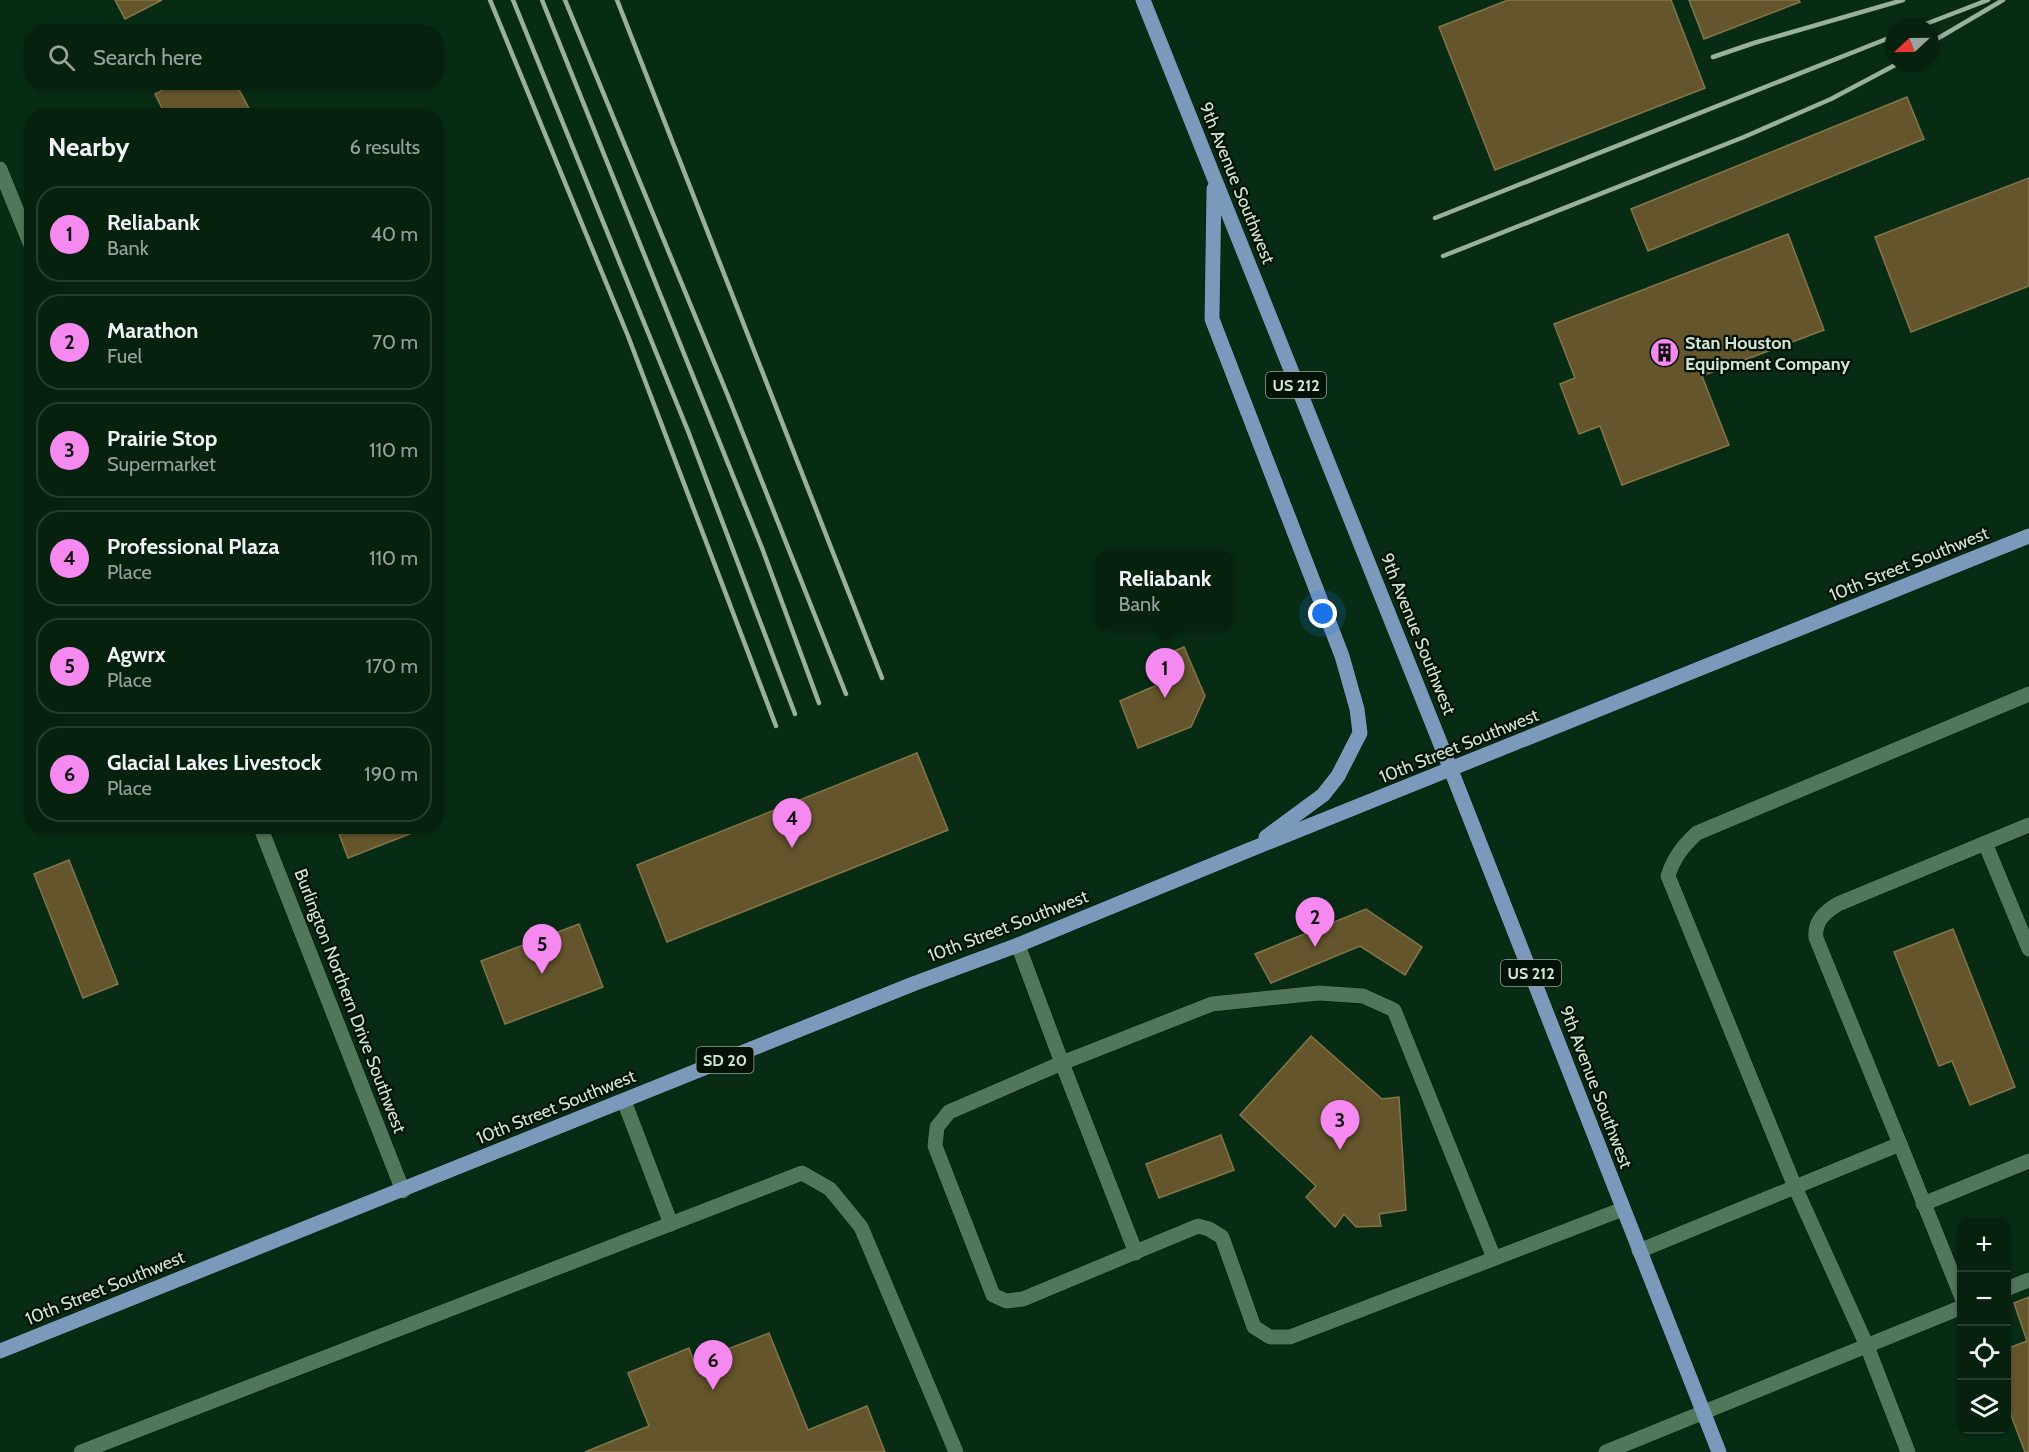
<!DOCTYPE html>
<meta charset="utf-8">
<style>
body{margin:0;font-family:Cabin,sans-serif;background:#142e1c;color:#f1f3f6}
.controls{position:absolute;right:18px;bottom:18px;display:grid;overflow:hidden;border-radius:12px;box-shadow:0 2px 4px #0004}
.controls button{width:54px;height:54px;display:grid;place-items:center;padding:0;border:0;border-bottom:2px solid #273e2e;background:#06210e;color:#f1f3f6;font:30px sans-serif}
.compass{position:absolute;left:1885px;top:18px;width:54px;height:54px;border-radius:50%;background:#06210e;box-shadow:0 2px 4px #0004;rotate:248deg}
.you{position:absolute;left:1323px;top:614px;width:21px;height:21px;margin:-15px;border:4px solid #fff;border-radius:50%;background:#1a73e8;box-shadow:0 0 0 9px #1a73e833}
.badge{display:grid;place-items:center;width:39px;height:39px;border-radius:50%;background:#f589ef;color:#111;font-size:20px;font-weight:700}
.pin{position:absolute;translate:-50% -50px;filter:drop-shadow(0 2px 3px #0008)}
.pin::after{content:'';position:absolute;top:32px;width:21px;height:18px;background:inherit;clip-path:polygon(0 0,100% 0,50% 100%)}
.popup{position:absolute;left:1096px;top:551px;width:138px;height:78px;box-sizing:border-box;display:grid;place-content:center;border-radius:12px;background:#06210e;filter:drop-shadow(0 2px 4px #0005);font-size:20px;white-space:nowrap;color:#98a39e}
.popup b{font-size:22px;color:#f1f3f6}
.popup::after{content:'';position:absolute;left:50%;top:100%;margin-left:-12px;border:12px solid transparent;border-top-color:#06210e}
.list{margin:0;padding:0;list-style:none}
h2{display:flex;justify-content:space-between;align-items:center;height:78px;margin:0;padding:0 24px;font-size:26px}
h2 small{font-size:20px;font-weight:400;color:#98a39e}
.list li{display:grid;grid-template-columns:39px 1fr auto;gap:18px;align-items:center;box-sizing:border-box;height:96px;margin:0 12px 12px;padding:0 12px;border:2px solid #273e2e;border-radius:24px}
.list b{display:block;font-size:22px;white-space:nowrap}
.list p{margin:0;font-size:20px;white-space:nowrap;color:#98a39e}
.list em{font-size:20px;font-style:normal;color:#98a39e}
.icon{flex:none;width:33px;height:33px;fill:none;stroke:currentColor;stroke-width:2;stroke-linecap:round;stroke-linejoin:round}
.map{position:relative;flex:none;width:2029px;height:1452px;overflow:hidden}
.search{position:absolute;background:#06210e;box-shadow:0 2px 4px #0004;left:24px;top:24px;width:420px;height:66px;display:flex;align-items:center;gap:15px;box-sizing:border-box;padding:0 21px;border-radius:24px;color:#98a39e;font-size:22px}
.panel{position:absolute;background:#06210e;box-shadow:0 2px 4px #0004;left:24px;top:108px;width:420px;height:726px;border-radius:24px}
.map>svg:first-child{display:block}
.building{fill:#64552c;stroke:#85754b;stroke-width:1.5}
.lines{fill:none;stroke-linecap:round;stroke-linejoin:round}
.minor-casing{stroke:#001303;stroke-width:16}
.major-casing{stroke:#001303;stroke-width:16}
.minor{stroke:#527659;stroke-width:15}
.major{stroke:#7b99bb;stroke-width:15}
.rail{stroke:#98b09d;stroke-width:4.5}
.labels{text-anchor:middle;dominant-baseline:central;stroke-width:4.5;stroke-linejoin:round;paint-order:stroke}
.shield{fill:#041106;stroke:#94a596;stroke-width:1.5}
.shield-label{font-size:16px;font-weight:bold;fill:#d2e5d4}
.street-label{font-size:18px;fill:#d2e5d4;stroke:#041106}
.poi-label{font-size:18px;font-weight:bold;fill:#d2e5d4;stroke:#041106;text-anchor:start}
</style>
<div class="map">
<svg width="2029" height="1452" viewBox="0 0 2029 1452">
<rect width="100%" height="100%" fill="#082c13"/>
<g class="building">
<polygon points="115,0 162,0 125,19"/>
<polygon points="1508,0 1671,0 1705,88 1495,170 1439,27"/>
<polygon points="1689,0 1799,0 1800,2 1704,39"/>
<polygon points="177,82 235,82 253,116 166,116 155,94"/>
<polygon points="1907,97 1924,139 1648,251 1631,209"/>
<polygon points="2029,178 2029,286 1911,332 1875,237"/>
<polygon points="1788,234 1824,330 1702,376 1729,445 1622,485 1600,426 1579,434 1560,384 1575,378 1554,324"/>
<polygon points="1184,647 1205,696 1191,727 1138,748 1120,701 1157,685 1149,661"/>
<polygon points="917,753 948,830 667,942 637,865"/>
<polygon points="336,826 430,826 348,858"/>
<polygon points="69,860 118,984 83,998 34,874"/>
<polygon points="1366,909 1422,947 1405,975 1360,946 1271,983 1255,954"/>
<polygon points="579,924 603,987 505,1024 481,961"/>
<polygon points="1953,929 2015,1087 1970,1105 1952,1061 1939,1066 1894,952"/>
<polygon points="1311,1036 1382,1099 1399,1097 1406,1210 1379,1214 1381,1226 1356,1227 1344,1214 1335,1227 1306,1197 1316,1186 1240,1115"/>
<polygon points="1221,1135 1234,1170 1159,1198 1146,1164"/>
<polygon points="2029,1297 2029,1452 2025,1452 2006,1402 2006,1349 2027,1341 2014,1303"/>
<polygon points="769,1333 808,1430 867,1406 885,1452 585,1452 649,1426 628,1373 689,1348 694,1362"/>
</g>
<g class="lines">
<defs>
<g id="minor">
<polyline points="0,169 32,248"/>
<polyline points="260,826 403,1191"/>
<polyline points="1985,843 2029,949"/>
<polyline points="1018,945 1062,1063 949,1112 937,1127 935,1146 993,1295 1006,1301 1023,1299 1198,1226 1209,1229 1222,1237 1254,1327 1270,1337 1290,1337 1623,1209"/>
<polyline points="624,1101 671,1224"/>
<path d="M1900,1144L1816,938C1814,921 1825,912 1838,904L2029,825"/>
<polyline points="1923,1204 2029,1161"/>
<polyline points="1639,1251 1900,1144 1962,1298"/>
<polyline points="1136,1253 1062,1063 1212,1004 1319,993 1363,996 1394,1010 1494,1258"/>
<polyline points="2006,1289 2029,1280"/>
<polyline points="81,1452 802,1173 830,1189 861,1227 956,1452"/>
<polyline points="1606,1452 1962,1307"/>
<path d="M1908,1452L1867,1346L1795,1187L1668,876C1674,857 1683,846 1697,833L2029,694"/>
</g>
<g id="major">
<polyline points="1143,0 1451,770 1719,1452"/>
<polyline points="1214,189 1212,319 1342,656 1357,709 1360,733 1338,776 1323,795 1266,837"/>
<polyline points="0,1351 913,984 1018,945 1249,850 2029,536"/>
</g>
</defs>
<use href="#minor" class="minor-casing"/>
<use href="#major" class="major-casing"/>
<use href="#minor" class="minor"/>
<use href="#major" class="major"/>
<g class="rail">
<polyline points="490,0 628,336 776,726"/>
<polyline points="513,0 688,431 795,714"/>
<polyline points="542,0 762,548 819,703"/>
<polyline points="565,0 728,396 846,694"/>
<polyline points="617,0 882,678"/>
<polyline points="1918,27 1988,0"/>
<polyline points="1930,43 2003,0"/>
<polyline points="1713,57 1754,43 1903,0"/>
<polyline points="1435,218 1894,36"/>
<polyline points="1443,256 1744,137 1831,99 1899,63"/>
</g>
</g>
<defs>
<symbol id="building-disc" viewBox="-11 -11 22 22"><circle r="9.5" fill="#f589ef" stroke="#041106"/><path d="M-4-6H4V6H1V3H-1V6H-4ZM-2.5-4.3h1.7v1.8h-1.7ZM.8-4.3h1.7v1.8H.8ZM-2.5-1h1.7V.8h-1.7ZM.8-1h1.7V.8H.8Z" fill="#111"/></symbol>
</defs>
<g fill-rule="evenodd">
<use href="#building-disc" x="1648" y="336" width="33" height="33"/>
</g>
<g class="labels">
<g class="shield">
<rect x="1266" y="372" width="60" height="26" rx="4.5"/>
<rect x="1501" y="960" width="60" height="26" rx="4.5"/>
<rect x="696.5" y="1047" width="57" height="26" rx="4.5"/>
</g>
<g class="shield-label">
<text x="1296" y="385">US 212</text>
<text x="1531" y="973">US 212</text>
<text x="725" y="1060">SD 20</text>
</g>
<g class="street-label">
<text transform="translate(1237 183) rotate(68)">9th Avenue Southwest</text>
<text transform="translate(1909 564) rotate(-22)">10th Street Southwest</text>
<text transform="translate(1418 634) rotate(68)">9th Avenue Southwest</text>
<text transform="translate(1459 746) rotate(-22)">10th Street Southwest</text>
<text transform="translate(1008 926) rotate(-21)">10th Street Southwest</text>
<text transform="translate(350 1001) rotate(69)">Burlington Northern Drive Southwest</text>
<text transform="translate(1596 1087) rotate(69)">9th Avenue Southwest</text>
<text transform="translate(556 1107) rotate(-22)">10th Street Southwest</text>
<text transform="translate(105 1288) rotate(-22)">10th Street Southwest</text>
</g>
<g class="poi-label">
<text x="1685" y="343">Stan Houston<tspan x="1685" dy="21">Equipment Company</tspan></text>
</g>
</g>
</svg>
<div class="controls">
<button>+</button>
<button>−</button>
<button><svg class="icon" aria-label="locate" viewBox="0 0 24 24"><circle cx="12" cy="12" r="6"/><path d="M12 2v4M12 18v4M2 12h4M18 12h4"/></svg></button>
<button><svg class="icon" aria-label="layers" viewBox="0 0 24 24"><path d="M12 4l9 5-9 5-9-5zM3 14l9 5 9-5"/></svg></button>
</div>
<svg class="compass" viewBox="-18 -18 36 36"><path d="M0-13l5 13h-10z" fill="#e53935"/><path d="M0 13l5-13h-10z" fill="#98a39e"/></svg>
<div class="you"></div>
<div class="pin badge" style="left:1165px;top:698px">1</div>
<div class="popup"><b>Reliabank</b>Bank</div>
<div class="pin badge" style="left:1315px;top:947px">2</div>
<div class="pin badge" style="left:1340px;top:1150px">3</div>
<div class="pin badge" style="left:792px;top:848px">4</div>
<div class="pin badge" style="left:542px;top:974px">5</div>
<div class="pin badge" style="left:713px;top:1390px">6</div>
<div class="search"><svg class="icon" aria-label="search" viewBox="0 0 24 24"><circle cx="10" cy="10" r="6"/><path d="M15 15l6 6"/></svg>Search here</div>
<section class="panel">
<h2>Nearby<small>6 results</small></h2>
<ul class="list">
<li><span class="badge">1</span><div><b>Reliabank</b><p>Bank</p></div><em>40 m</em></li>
<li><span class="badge">2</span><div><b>Marathon</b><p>Fuel</p></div><em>70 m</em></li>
<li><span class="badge">3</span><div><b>Prairie Stop</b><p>Supermarket</p></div><em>110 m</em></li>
<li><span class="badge">4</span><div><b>Professional Plaza</b><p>Place</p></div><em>110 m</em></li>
<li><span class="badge">5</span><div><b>Agwrx</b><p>Place</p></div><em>170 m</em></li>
<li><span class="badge">6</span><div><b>Glacial Lakes Livestock</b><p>Place</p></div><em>190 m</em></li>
</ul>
</section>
</div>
